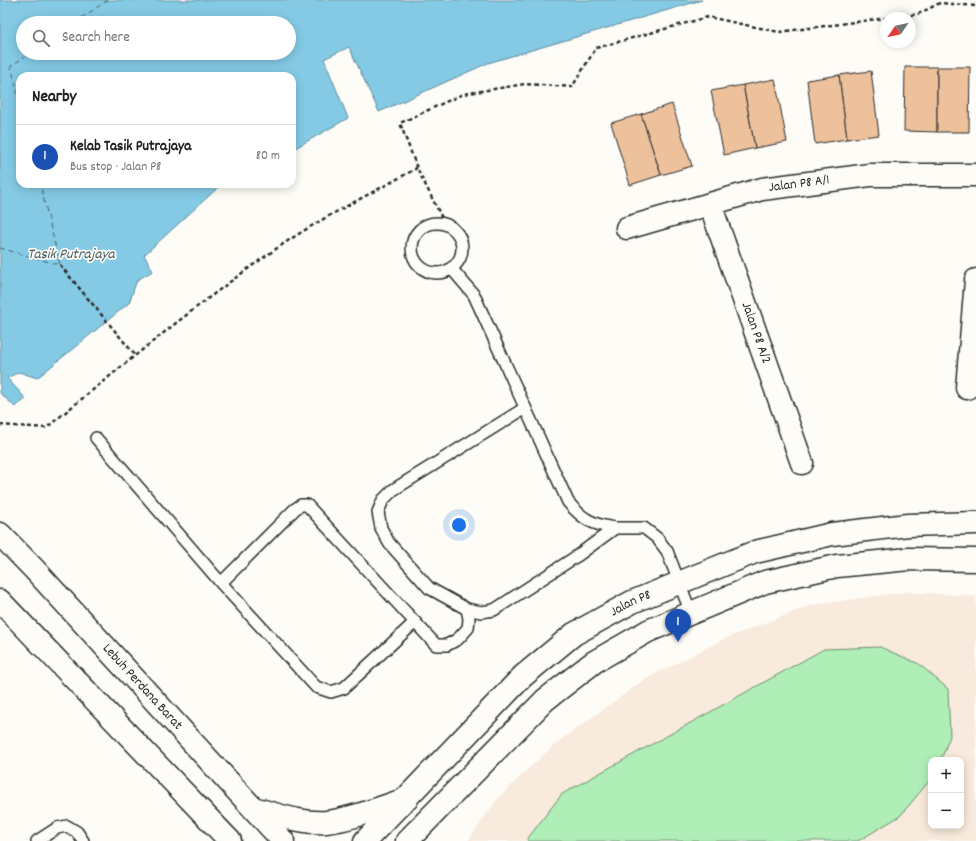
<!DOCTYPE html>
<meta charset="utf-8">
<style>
body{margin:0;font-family:Dekko,sans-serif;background:#f2f2f2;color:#202124}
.controls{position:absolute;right:12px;bottom:12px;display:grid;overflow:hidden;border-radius:8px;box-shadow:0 2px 10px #0003}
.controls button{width:36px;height:36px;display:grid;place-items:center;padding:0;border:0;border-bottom:1px solid #e0e0e0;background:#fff;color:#202124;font:20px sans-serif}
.compass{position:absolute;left:880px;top:12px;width:36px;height:36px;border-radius:50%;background:#fff;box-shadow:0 2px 10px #0003;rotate:236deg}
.you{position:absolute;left:459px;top:525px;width:14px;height:14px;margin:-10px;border:3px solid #fff;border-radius:50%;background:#1a73e8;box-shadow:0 0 0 6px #1a73e833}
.badge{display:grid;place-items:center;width:26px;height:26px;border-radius:50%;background:#b45309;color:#fff;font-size:13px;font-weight:700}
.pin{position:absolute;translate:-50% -33px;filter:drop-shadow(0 1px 2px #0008)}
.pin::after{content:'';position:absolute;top:21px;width:14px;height:12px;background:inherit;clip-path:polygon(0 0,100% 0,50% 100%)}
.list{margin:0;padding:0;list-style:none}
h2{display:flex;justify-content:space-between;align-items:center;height:52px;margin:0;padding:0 16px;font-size:17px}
h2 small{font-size:13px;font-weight:400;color:#757577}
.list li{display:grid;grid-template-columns:26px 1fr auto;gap:12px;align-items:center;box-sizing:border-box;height:64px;padding:0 16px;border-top:1px solid #e0e0e0}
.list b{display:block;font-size:15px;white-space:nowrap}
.list p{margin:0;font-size:13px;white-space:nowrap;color:#757577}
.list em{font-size:13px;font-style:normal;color:#757577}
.icon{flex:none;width:22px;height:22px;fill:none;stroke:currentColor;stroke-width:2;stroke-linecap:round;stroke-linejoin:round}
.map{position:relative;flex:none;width:976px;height:841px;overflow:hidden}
.search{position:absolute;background:#fff;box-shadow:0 2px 10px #0003;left:16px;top:16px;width:280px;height:44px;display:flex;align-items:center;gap:10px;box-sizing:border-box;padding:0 14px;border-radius:22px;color:#757577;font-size:15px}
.panel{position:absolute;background:#fff;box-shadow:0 2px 10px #0003;left:16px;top:72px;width:280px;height:116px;border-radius:12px}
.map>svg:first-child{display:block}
.built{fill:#f8eadc;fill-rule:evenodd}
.green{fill:#afefb7;stroke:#6d8d71}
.water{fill:#84cae5;stroke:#608a9b;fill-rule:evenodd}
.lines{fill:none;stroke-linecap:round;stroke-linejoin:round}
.ferry{stroke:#465b63;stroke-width:1;stroke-dasharray:5 4;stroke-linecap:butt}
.building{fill:#ecc19c;stroke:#2b2b2b}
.service-casing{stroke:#2b2b2b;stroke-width:14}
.minor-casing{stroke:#2b2b2b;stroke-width:25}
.tertiary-casing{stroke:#2b2b2b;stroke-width:25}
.primary-casing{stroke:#2b2b2b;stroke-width:25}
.path{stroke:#2b2b2b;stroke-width:2.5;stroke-dasharray:4 3;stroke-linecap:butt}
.service{stroke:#fdfcf7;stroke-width:11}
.minor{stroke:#fdfcf7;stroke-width:22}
.tertiary{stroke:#fdfcf7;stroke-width:22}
.primary{stroke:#fdfcf7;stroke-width:22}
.labels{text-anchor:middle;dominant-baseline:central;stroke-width:3.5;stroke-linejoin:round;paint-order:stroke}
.street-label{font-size:14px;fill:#2b2b2b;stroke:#fdfcf7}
.water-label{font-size:15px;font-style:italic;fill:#465b63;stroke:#fdfcf7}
</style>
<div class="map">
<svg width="976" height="841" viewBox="0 0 976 841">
<rect width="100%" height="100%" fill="#fdfcf7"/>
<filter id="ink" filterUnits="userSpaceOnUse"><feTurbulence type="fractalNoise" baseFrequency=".025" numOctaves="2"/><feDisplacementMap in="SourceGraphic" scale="8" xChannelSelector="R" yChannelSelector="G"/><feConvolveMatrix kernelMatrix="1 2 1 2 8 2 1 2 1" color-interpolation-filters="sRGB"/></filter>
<g filter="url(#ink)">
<path class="built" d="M905,592L976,596V841H468L498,798L554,745L644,680L724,639L812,605ZM931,760H961V826H931Z"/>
<polygon class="green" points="880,647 919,664 948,689 950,736 941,760 931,760 931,779 900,816 858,841 528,841 528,838 562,794 824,649"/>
<path class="water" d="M0,0H702L488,63L379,112L349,47L324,59L348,118L292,150V76H20V184H222L144,255L153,271L137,280L129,303L37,378L19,372L7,378L26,399L15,407L0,393ZM23,23H289V53H23Z"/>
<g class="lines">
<g class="ferry">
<polyline points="74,23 108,0"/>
<polyline points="20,104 11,66 30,53"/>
<polyline points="0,248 60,265 40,184"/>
</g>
</g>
<g class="building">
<polygon points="905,67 937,67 937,132 904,131"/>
<polygon points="937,67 970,67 969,132 937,132"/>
<polygon points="871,71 879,135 847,139 839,75"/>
<polygon points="839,75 847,139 815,144 807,80"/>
<polygon points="775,79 787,142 755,148 743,85"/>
<polygon points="743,85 755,148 724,155 711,91"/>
<polygon points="672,104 692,166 661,175 641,114"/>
<polygon points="641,114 661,175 630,185 611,123"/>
</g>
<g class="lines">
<defs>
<g id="service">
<circle cx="437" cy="248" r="25"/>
<path d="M451,268L474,295L568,502C582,519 593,525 615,528"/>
<polyline points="525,408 393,490 383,500 378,512 381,528 389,543 429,588 467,609 481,612 494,610 577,556 615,528 644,528 657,538 667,551 691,613"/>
<polyline points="96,438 221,583 316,687 331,692 344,688 415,622"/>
<polyline points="221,583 295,509 301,505 307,505 436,645 447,645 458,639 468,628 469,619 467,609"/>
<polyline points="37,841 57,828 67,826 77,832 83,841"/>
</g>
<g id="minor">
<path id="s1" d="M710,204L802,463"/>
<path id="s2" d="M627,228L762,189L870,175H976"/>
<polyline points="967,388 976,280"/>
</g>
<g id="tertiary">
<path id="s3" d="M365,841L523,676L574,634L632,602L755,552L832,534L908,525L976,523"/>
<polyline points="407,841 545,700 594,662 648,631 765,582 837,566 909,559 976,560"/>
</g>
<g id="primary">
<path id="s4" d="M0,534L34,569L283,841"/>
<polyline points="0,601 230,841"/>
<path d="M253,808C276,814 301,824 326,822C353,819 381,807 407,799"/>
<polyline points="410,841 412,836"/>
</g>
</defs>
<use href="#service" class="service-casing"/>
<use href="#minor" class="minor-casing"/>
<use href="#tertiary" class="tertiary-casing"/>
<use href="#primary" class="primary-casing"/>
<g class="path">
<polyline points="890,18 918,14 940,3 976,6"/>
<polyline points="445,224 417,168 400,123 463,94 525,84 572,87 596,48 708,17 779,32 886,18"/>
<polyline points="60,265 135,355"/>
<path d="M0,425L46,428C120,368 194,306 273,251C318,219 369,195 417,168"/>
</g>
<use href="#service" class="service"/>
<use href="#minor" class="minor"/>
<use href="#tertiary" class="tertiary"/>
<use href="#primary" class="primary"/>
</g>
</g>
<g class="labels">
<g class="street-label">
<text stroke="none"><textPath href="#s2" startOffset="178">Jalan P8 A/1</textPath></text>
<text stroke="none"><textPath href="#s1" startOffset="137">Jalan P8 A/2</textPath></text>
<text stroke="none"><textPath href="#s3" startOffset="359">Jalan P8</textPath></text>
<text stroke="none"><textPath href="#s4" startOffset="209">Lebuh Perdana Barat</textPath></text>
</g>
<g class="water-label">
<text x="71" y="255">Tasik Putrajaya</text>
</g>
</g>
</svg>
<div class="controls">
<button>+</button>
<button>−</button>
</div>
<svg class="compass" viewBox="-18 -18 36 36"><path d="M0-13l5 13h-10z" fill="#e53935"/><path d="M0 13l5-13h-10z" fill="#757577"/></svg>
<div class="you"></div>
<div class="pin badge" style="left:678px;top:642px;background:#1a4fb4">1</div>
<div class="search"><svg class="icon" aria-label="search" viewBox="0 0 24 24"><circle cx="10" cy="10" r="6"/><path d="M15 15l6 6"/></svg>Search here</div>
<section class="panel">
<h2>Nearby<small></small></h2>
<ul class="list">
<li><span class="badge" style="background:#1a4fb4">1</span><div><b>Kelab Tasik Putrajaya</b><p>Bus stop · Jalan P8</p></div><em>80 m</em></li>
</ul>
</section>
</div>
